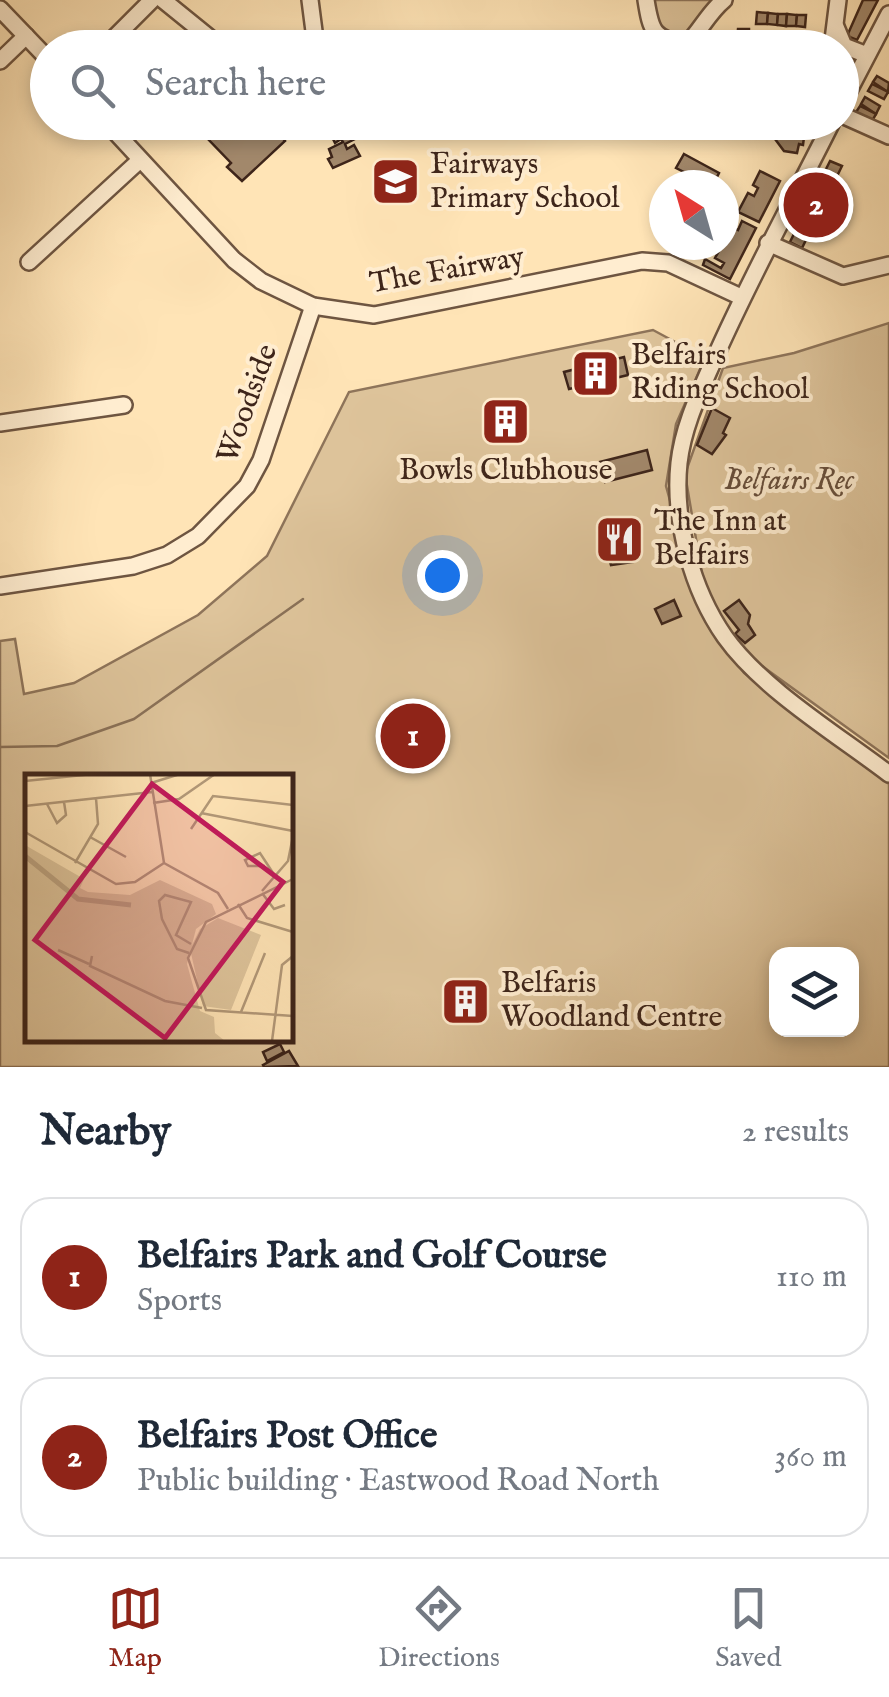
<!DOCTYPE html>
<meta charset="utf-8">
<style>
body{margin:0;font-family:"IM FELL English",serif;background:#f2f2f3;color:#1f2937}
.controls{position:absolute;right:30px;bottom:30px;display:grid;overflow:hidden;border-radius:20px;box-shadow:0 5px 15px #0003}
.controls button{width:90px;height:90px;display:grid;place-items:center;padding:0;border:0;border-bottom:2px solid #e0e1e3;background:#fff;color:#1f2937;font:50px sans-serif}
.compass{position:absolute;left:649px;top:170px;width:90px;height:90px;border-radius:50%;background:#fff;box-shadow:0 5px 15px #0003;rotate:323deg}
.you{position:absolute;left:442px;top:575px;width:35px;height:35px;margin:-25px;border:8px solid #fff;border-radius:50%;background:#1a73e8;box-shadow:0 0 0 15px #1a73e833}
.badge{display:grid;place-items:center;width:65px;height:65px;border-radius:50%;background:#8f2418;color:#fff;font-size:32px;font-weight:700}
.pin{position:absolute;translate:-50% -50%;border:5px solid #fff;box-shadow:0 2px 10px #0006}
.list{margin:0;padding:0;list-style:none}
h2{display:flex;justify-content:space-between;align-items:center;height:130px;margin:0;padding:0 40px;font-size:42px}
h2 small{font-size:32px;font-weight:400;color:#747a83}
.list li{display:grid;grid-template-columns:65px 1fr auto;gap:30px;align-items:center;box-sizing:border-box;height:160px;margin:0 20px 20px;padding:0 20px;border:2px solid #e0e1e3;border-radius:30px}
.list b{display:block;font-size:38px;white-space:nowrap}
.list p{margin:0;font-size:32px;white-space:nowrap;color:#747a83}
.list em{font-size:32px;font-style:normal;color:#747a83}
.icon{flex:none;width:55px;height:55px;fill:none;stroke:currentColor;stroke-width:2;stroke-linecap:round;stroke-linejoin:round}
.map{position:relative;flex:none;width:889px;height:1067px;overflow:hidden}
.search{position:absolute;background:#fff;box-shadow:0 5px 15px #0003;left:30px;right:30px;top:30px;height:110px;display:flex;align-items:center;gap:25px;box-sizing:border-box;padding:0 35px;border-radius:55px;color:#747a83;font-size:38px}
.sheet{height:490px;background:#fff}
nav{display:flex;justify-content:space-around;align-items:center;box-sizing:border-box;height:140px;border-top:2px solid #e0e1e3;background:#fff;font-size:28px;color:#747a83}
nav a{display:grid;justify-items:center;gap:5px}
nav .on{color:#8f2418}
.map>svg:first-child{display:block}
.green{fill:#dec49b;stroke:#8e745a;stroke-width:2.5;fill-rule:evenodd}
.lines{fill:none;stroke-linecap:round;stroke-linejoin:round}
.stream{stroke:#8a7158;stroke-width:2.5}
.building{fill:#a2886b;stroke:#3e251a;stroke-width:2.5}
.minor-casing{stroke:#6e5541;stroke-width:20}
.minor{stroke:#ffedd0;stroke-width:15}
.labels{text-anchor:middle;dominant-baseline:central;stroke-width:8;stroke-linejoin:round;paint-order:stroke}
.poi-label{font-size:30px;fill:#3e251a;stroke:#ffedd0;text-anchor:start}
.street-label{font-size:30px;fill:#3e251a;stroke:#ffedd0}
.park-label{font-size:30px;font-style:italic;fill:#664d3a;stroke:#ffedd0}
.inset-river{fill:none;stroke:#bda381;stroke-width:5}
.inset-road{fill:none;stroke:#b29878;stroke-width:2.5}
.view{fill:#c2185b;fill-opacity:0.15;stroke:#c2185b;stroke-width:5}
.inset-edge{fill:none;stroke:#3e251a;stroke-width:5}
</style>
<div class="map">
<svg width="889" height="1067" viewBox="0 0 889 1067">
<rect width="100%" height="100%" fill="#ffe4b6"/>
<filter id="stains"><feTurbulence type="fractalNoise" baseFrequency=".002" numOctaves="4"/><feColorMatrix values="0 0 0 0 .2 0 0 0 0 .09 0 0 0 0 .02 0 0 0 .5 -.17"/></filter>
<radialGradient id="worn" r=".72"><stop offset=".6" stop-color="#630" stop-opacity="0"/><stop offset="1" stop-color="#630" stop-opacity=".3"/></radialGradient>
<g class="green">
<path d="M653,0H716C702,21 694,40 666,36L655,23Z"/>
<polygon points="889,323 889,758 748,656 706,598 685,474 723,368 794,353"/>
<path d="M653,330L705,358L676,424L666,486L700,609L744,673L889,784V1067H0V641L15,639L24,694L74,683L198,615L267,556L349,392ZM28,777H290V1040H28ZM776,954H852V1030H776Z"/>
</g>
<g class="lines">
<polyline class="stream" points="0,747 57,746 134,719 303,599"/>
</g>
<g class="building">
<polygon points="863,0 878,0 857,40 847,36"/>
<polygon points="757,12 768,13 767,24 756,24"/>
<polygon points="768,13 778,14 777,25 767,24"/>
<polygon points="778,14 787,14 786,26 777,25"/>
<polygon points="787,14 797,15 796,26 786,26"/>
<polygon points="797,15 806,15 805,27 796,26"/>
<polygon points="738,29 749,29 749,40 737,39"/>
<polygon points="877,76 889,83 888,92 873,82"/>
<polygon points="872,84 888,92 884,99 868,91"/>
<polygon points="865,97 880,106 876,114 861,104"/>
<polygon points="860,106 876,114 872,121 856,112"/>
<polygon points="323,122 347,122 355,139 345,144 347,149 354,145 360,156 333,168 328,159 332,157 329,149 343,142 341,139 335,143 329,131 324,131 321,124"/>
<polygon points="780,122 806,122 803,145 799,144 797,153 784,151 775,139"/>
<polygon points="220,125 233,138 247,125 259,138 272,126 285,141 242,181 227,167 231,163 207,138"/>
<polygon points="684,154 719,173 713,185 695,185 698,179 676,168"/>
<polygon points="830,161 842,166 802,248 790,242"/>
<polygon points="760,171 780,181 759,222 738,212 748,193 754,196 758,188 753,185"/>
<polygon points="742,221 756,228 730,279 703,265 705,259 721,268 724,263 715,258 720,249 712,245 724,245 724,223 738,230"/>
<polygon points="624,357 628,375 569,389 564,372"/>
<polygon points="712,408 730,418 723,433 726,435 712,454 697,445"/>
<polygon points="522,412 524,424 490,432 487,420"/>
<polygon points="647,450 652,470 605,482 600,462"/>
<polygon points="630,526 634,530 636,547 631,547 633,562 611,565 601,532"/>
<polygon points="674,600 681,616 662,624 655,609"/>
<polygon points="739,600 750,615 748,624 755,635 745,643 735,634 739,630 724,611"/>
<polygon points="460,982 466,987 471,982 475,985 479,989 475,994 485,1003 471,1020 459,1010 455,1015 448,1009 452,1004 446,999"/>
<polygon points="280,1044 284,1052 267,1061 263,1052"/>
<polygon points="289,1051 298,1066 264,1067 263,1065"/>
</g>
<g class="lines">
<defs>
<g id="minor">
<polyline points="163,0 221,47"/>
<polyline points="310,0 315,39"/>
<path d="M646,0C651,32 653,37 685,46C700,32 708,13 724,0"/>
<polyline points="0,9 48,59"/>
<polyline points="836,27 844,46 867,55"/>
<polyline points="104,48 152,0"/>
<polyline points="832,48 838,0"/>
<polyline points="0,61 26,36"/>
<polyline points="842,104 889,14"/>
<polyline points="842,115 889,136"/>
<polyline points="106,122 234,260 261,281 313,306 374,315 642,261 668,263 741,297"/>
<path d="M832,122C792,202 749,280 713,362C699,394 683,427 679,463C673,520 692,590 725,637C762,689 838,735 889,774"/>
<polyline points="768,243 843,276 889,265"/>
<polyline points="29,262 140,160"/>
<polyline points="0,423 124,405"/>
<polyline points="0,586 133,566 167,555 198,536 247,486 261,460 313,306"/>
</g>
</defs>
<use href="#minor" class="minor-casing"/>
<use href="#minor" class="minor"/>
</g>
<defs>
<symbol id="school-square" viewBox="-11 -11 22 22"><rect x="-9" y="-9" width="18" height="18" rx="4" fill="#8f2418" stroke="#ffedd0"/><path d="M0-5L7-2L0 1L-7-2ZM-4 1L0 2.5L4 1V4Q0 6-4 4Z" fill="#fff"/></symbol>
<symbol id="building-square" viewBox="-11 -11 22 22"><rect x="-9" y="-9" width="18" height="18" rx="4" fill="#8f2418" stroke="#ffedd0"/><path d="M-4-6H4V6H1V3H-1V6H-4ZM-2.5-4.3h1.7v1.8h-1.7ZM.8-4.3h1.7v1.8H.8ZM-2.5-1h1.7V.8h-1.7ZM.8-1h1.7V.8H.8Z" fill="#fff"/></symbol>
<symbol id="restaurant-square" viewBox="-11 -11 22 22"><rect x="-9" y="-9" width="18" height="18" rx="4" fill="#8f2418" stroke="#ffedd0"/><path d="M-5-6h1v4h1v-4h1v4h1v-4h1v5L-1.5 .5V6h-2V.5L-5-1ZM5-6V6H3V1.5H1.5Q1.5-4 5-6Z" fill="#fff"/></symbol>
</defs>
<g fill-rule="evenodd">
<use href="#school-square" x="368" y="154" width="55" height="55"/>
<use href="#building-square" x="568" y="346" width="55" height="55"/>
<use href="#building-square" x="478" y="394" width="55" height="55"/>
<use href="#restaurant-square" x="592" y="512" width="55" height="55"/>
<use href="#building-square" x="438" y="974" width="55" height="55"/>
</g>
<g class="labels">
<g class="poi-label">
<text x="430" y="165">Fairways<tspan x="430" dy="34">Primary School</tspan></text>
<text x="631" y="356">Belfairs<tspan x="631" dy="34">Riding School</tspan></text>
<text x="506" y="471" text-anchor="middle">Bowls Clubhouse</text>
<text x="654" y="522">The Inn at<tspan x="654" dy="34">Belfairs</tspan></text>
<text x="501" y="984">Belfaris<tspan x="501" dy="34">Woodland Centre</tspan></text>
</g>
<g class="street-label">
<text transform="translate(447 271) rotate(-10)">The Fairway</text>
<text transform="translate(248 404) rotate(-70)">Woodside</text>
</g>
<g class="park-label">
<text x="789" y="481">Belfairs Rec</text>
</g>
</g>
<g transform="translate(25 774)">
<rect width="268" height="268" fill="#ffe4b6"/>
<path d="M0,71L59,105L55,114L63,118L105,121L135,106L187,130L191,140L171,155L162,190L175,237L189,243L190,259L200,267H0ZM193,144L236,161L206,236L178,232L165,175L175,155Z" fill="#dec49b"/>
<path class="inset-river" d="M0,82L53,125L106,131"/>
<path class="inset-road" d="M125,0L139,89L193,119L203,135M0,7L68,0M126,9L155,0M128,29L154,25L190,0M22,30L32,49L41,41L39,28M0,32L127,18M176,39L268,57M166,55L188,22L268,31M0,58L91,110L110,108L139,89M65,63L101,83M50,89L73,50L71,24M240,92H223L220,86L235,79L250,102M268,105L181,148L163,184L181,236L268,242M237,117L263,87L268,62M237,119L249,135L260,131M213,130L222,144L268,158M33,176L64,190M164,179L152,175L137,145L134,127L140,121L166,128L151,161L166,170M67,182L65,192L140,227L177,234M216,238L240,179M247,267L257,191L268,182"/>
<path class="view" d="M127,10L258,108L140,264L10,166Z"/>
<rect width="268" height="268" class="inset-edge"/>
</g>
<rect width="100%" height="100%" filter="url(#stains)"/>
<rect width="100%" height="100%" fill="url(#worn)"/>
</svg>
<div class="controls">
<button><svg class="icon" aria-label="layers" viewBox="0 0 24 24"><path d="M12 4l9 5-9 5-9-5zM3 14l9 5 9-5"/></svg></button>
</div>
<svg class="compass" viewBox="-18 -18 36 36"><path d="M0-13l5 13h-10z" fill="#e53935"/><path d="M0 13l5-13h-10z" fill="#747a83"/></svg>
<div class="you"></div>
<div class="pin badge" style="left:413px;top:736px">1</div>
<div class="pin badge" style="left:816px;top:205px">2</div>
<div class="search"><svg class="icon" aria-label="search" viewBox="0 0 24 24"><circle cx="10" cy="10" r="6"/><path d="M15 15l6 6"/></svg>Search here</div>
</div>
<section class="sheet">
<h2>Nearby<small>2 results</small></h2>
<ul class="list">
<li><span class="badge">1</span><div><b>Belfairs Park and Golf Course</b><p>Sports</p></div><em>110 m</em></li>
<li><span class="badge">2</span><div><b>Belfairs Post Office</b><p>Public building · Eastwood Road North</p></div><em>360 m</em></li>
</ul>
</section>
<nav>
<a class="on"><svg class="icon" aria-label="map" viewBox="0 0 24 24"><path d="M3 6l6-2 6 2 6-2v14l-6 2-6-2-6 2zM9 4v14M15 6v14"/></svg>Map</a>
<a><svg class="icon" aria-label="directions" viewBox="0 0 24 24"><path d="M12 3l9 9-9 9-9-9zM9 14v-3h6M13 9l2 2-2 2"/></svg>Directions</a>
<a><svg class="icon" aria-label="saved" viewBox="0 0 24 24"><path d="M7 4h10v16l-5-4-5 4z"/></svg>Saved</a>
</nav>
